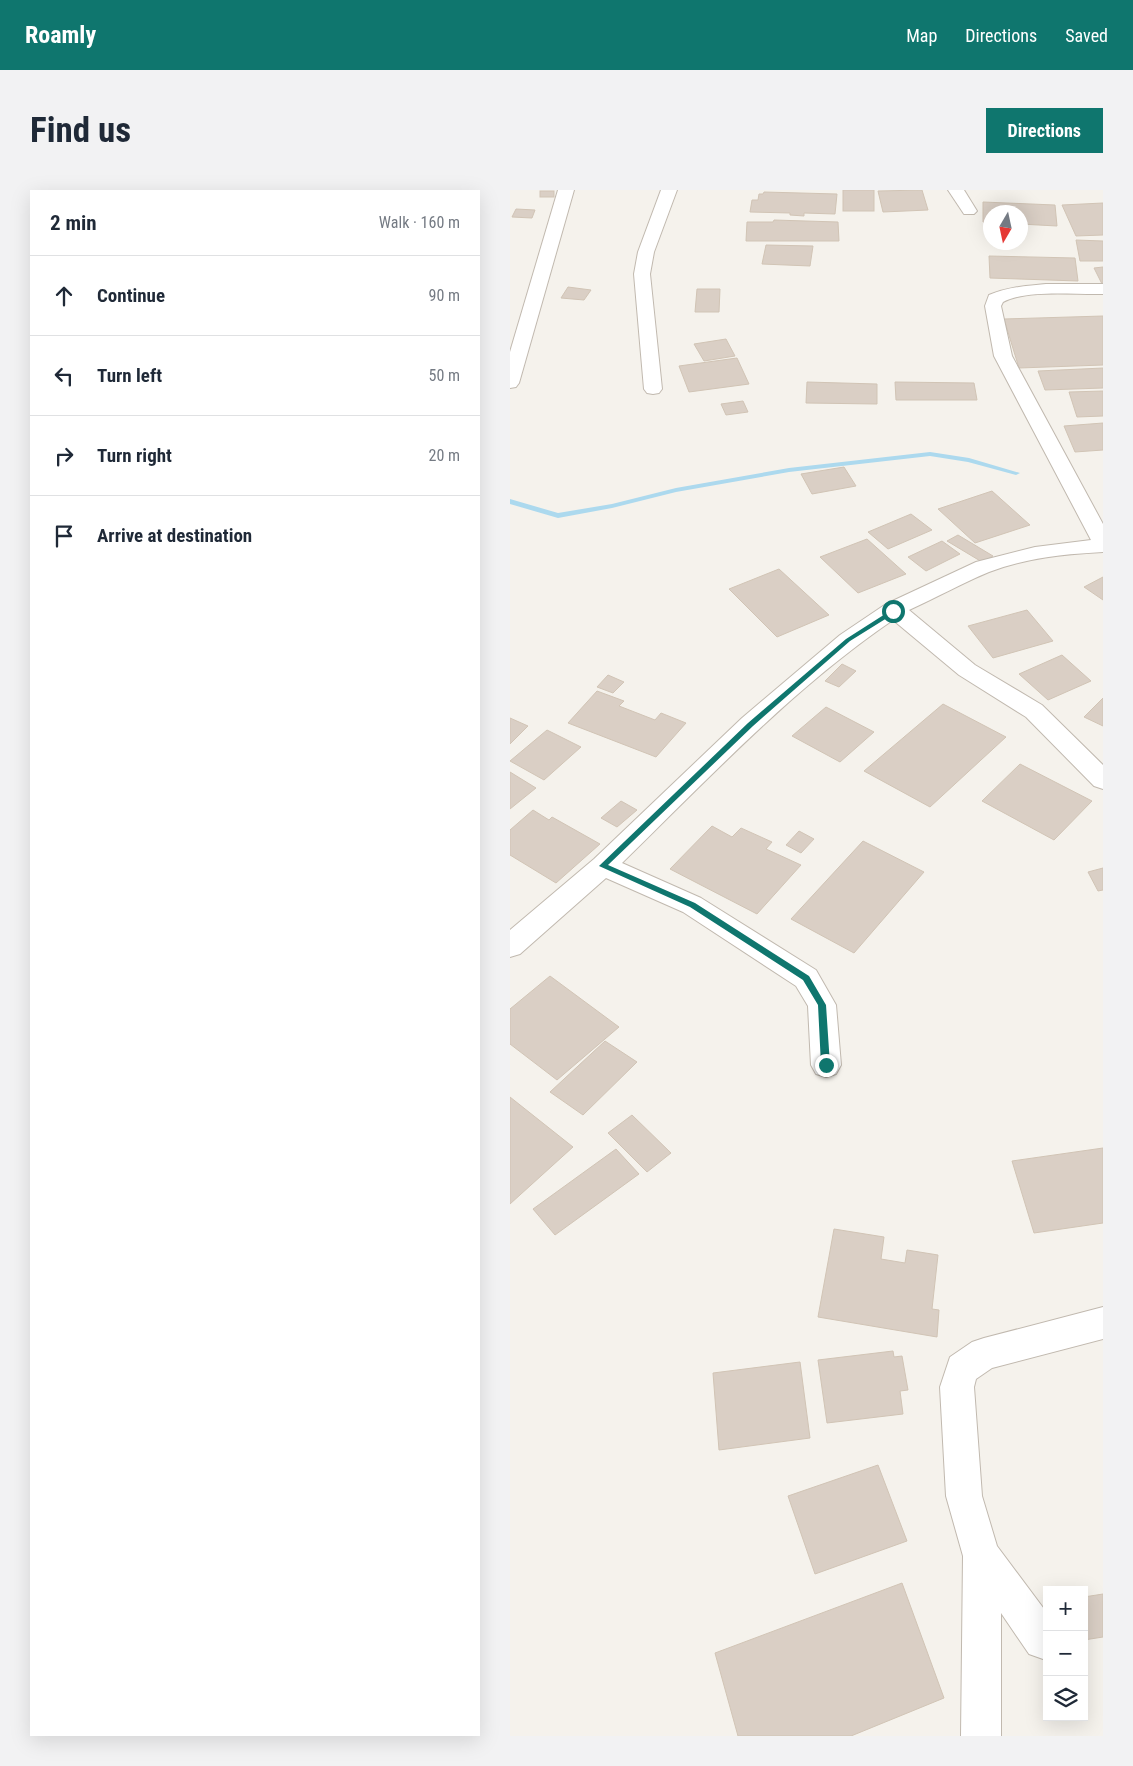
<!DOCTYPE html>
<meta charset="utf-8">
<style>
body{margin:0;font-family:"Roboto Condensed",sans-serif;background:#f2f2f3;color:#1f2937}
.controls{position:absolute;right:15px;bottom:15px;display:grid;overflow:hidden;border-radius:0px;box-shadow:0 5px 20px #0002}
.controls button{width:45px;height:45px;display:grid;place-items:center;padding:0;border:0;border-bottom:1px solid #e0e1e3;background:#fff;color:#1f2937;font:25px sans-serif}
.compass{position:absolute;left:473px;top:15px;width:45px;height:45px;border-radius:50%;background:#fff;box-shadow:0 5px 20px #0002;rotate:189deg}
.stop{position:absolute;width:15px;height:15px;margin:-11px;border:4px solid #0f766e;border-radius:50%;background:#fff}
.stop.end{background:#0f766e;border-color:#fff;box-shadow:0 1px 5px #0008}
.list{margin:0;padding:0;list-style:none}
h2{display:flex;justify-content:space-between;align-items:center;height:65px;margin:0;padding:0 20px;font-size:21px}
h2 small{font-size:16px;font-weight:400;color:#747a83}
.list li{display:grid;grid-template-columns:32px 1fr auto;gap:15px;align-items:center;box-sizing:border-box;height:80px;padding:0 20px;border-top:1px solid #e0e1e3}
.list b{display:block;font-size:19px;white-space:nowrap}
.list em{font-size:16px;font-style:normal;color:#747a83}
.icon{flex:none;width:28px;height:28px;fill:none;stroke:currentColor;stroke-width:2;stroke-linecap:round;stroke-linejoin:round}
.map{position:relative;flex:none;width:593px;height:1546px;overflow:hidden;border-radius:0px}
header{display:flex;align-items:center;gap:30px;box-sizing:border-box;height:70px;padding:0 25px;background:#0f766e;color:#fff}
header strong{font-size:24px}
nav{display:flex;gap:28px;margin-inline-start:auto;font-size:18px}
.intro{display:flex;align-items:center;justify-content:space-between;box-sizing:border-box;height:120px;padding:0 30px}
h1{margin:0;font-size:35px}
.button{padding:12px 22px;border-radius:0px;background:#0f766e;color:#fff;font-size:18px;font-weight:700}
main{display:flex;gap:30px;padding:0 30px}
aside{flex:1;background:#fff;border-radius:0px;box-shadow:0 5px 20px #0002}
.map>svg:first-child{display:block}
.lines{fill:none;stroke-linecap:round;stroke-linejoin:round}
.stream{fill:#acd9ee;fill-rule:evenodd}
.building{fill:#dacfc5;stroke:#d1c4b5}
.minor-casing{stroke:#c1b9af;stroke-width:2}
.minor{fill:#fff;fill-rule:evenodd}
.route{fill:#0f766e}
</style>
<header>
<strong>Roamly</strong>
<nav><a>Map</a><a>Directions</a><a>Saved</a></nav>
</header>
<div class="intro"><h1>Find us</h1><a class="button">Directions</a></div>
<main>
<aside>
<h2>2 min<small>Walk · 160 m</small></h2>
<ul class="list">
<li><svg class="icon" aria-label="ahead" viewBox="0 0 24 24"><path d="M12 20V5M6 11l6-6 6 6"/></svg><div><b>Continue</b></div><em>90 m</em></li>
<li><svg class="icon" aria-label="left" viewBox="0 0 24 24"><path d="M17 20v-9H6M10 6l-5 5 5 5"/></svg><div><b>Turn left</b></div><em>50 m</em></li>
<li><svg class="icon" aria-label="right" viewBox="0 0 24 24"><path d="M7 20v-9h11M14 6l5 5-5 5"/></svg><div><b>Turn right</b></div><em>20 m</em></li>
<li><svg class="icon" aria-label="arrive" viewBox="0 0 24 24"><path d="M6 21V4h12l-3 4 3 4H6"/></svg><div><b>Arrive at destination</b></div></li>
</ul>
</aside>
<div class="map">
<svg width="593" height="1546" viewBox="0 0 593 1546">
<rect width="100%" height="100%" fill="#f5f2ec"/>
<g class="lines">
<polygon class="stream" points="420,262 459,268 510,283 506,285 458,272 420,266 279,282 166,302 102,318 48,328 0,314 0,309 48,323 102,314 166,298 279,278"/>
</g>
<g class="building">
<rect x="333" y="0" width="31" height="21"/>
<polygon points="412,0 418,20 373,22 368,1"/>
<rect x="30" y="1" width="14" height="6"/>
<polygon points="254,2 327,4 325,24 294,23 294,26 280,25 280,23 240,22 242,10 248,10 249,4 253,4"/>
<polygon points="473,12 545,15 547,36 510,34 510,22 480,22 480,33 473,32"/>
<polygon points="593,13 593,45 566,46 552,15"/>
<polygon points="6,19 25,20 22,28 2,27"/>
<polygon points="264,30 328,32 329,51 236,51 237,32 263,32"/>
<polygon points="566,50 593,51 593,71 570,71"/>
<polygon points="256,55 303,56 300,76 252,74"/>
<polygon points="479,66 565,68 568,91 480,88"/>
<polygon points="593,77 593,94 592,94 584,78"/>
<polygon points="58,97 81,100 74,110 51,108"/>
<polygon points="187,99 210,99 209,122 185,122"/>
<polygon points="593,126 593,175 509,178 494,129"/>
<polygon points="216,149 225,166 194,171 184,154"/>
<polygon points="227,168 239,194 179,202 169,176"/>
<polygon points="593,178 593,198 535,200 528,181"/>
<polygon points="297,192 367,194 367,214 296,213"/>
<polygon points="385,192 464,193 467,210 386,210"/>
<polygon points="593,201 593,226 567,227 559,202"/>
<polygon points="233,211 238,222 216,225 211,214"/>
<polygon points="593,233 593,260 565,262 554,236"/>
<polygon points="334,277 346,296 302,304 291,284"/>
<polygon points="482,301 520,335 465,353 428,319"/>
<polygon points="401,324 422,340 378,359 358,342"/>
<polygon points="448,345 483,366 472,372 437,351"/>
<polygon points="357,349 396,384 348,403 310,367"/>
<polygon points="432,351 450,364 416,381 398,367"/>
<polygon points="269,379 319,425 267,447 219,399"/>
<polygon points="593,387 593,410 574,397"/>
<polygon points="517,420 543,451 483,468 458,436"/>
<polygon points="552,465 581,491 538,510 509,484"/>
<polygon points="332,474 346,481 329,497 315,491"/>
<polygon points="98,485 114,492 103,503 87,497"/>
<polygon points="87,501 114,511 109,516 145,530 151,523 176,533 146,567 58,533"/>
<polygon points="593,508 593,536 574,527"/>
<polygon points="433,514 496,547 420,617 354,581"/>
<polygon points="316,517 364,542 330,572 282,546"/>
<polygon points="0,528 18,536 0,554"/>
<polygon points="37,540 71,557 34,590 0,571"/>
<polygon points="510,574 582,611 544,650 472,611"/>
<polygon points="0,582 26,598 0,619"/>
<polygon points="111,611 127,620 107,637 91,628"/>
<polygon points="23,620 39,630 42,627 90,654 46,693 0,665 0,640"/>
<polygon points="202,636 222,647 231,638 262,652 256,659 291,675 247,724 160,679"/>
<polygon points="289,641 304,649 291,663 276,655"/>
<polygon points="353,651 414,682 344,763 281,729"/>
<polygon points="593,678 593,700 588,701 578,682"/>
<polygon points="40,786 109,837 47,890 0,854 0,819"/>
<polygon points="95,851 127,872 73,925 40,902"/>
<polygon points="0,907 63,957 0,1014"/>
<polygon points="122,925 161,963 137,982 98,943"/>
<polygon points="593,958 593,1033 524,1043 502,971"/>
<polygon points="106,959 129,984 45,1045 23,1019"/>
<polygon points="324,1039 374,1047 371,1069 395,1073 397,1060 428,1065 422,1119 429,1120 427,1147 308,1127"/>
<polygon points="383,1161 384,1167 392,1166 398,1200 390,1201 393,1224 317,1233 308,1170"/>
<polygon points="290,1172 300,1248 209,1260 203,1183"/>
<polygon points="368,1275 397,1351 305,1384 278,1306"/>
<polygon points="392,1393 434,1508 341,1546 228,1546 205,1463"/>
<polygon points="593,1404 593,1447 574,1450 574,1407"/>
</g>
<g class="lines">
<defs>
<g id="minor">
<polygon points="48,0 64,0 9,193 6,197 0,198 0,162"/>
<polygon points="151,0 167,0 144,62 140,84 152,199 149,203 143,204 137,203 134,199 124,84 128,62"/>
<polygon points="438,0 454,0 467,21 464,24 454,24"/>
<path d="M536,94H593V104C564,105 519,99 493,112L491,116L502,166L593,334V362C555,364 515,368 479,382C452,393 426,408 399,420L465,475L532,515L593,575V599L584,596L516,527L449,485L383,430C283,498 198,589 112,673L191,708L306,780L326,815L331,875L326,884L316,887L306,884L301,875L298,816L286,796L173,722L96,688L10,764L0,767V740L84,669L232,528L330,445L376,414L466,372L525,357L581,350L484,166L475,116L479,105C497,97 517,96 536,94Z"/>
<polygon points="593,1117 593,1149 482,1178 466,1189 464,1197 472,1306 487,1356 537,1423 537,1468 533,1469 519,1464 491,1423 491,1546 451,1546 453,1366 436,1306 430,1197 440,1167 462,1152 474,1148"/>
</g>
</defs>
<use href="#minor" class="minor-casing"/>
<use href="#minor" class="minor"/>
</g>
<polygon class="route" points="383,419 385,420 385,423 340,451 243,536 98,675 185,713 299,786 316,815 320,875 316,879 311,875 308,815 293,790 180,717 89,676 238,533 336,449"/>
</svg>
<div class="controls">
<button>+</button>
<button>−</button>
<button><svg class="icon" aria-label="layers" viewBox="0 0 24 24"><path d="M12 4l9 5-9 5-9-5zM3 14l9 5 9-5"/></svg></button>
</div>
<svg class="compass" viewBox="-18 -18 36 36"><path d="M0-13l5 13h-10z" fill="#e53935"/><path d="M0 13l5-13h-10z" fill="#747a83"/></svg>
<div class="stop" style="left:383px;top:421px"></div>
<div class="stop end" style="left:316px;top:875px"></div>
</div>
</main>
